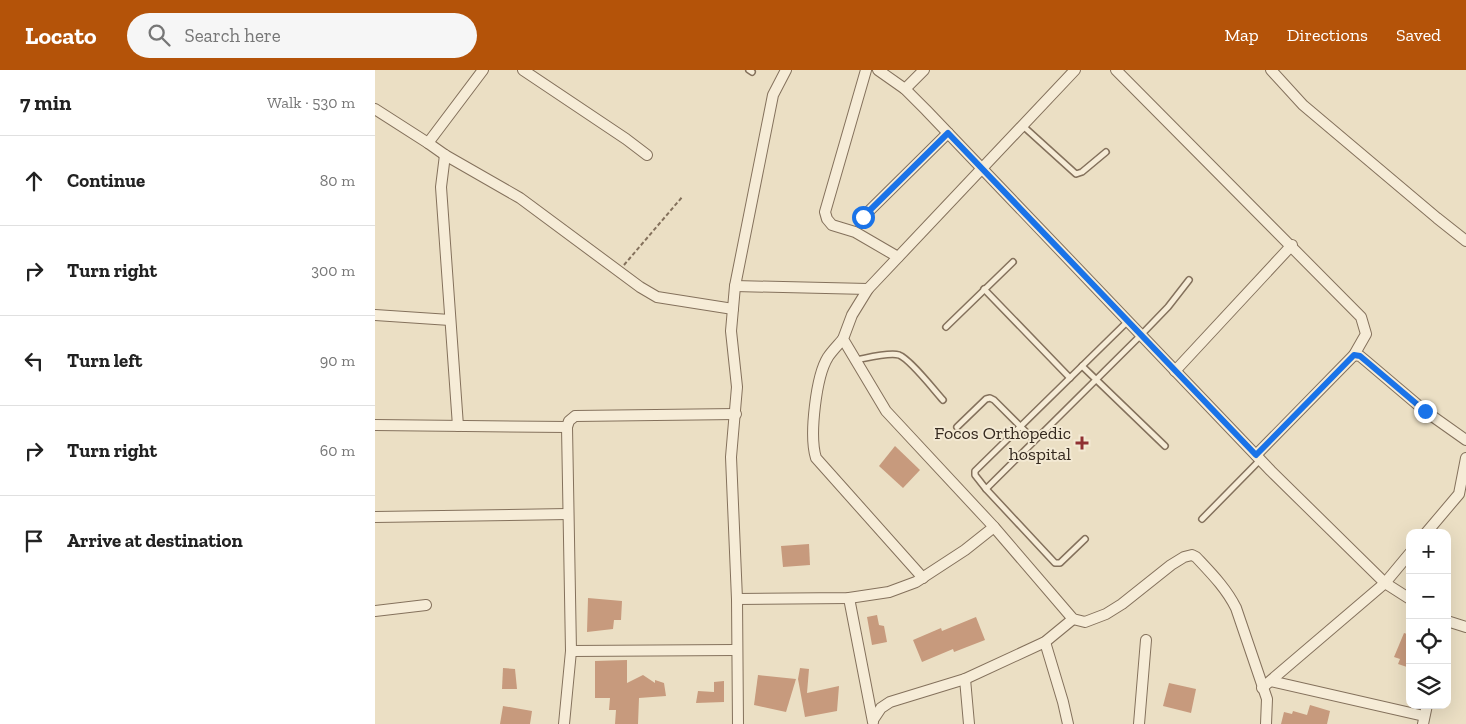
<!DOCTYPE html>
<meta charset="utf-8">
<style>
body{margin:0;font-family:"Zilla Slab",serif;background:#f6f6f6;color:#222}
.controls{position:absolute;right:15px;bottom:15px;display:grid;overflow:hidden;border-radius:10px;box-shadow:0 5px 20px #0002}
.controls button{width:45px;height:45px;display:grid;place-items:center;padding:0;border:0;border-bottom:1px solid #e0e0e0;background:#fff;color:#222;font:25px sans-serif}
.stop{position:absolute;width:15px;height:15px;margin:-11px;border:4px solid #1a73e8;border-radius:50%;background:#fff}
.stop.end{background:#1a73e8;border-color:#fff;box-shadow:0 1px 5px #0008}
.list{margin:0;padding:0;list-style:none}
h2{display:flex;justify-content:space-between;align-items:center;height:65px;margin:0;padding:0 20px;font-size:21px}
h2 small{font-size:16px;font-weight:400;color:#767676}
.list li{display:grid;grid-template-columns:32px 1fr auto;gap:15px;align-items:center;box-sizing:border-box;height:90px;padding:0 20px;border-top:1px solid #e0e0e0}
.list b{display:block;font-size:19px;white-space:nowrap}
.list em{font-size:16px;font-style:normal;color:#767676}
.icon{flex:none;width:28px;height:28px;fill:none;stroke:currentColor;stroke-width:2;stroke-linecap:round;stroke-linejoin:round}
.map{position:relative;flex:none;width:1091px;height:654px;overflow:hidden}
header{display:flex;align-items:center;gap:30px;box-sizing:border-box;height:70px;padding:0 25px;background:#b45309;color:#fff}
header strong{font-size:24px}
nav{display:flex;gap:28px;margin-inline-start:auto;font-size:18px}
.search{width:350px;height:45px;background:#f6f6f6;display:flex;align-items:center;gap:12px;box-sizing:border-box;padding:0 18px;border-radius:28px;color:#767676;font-size:19px}
main{display:flex}
aside{flex:1;background:#fff}
.map>svg:first-child{display:block}
.building{fill:#c79a7d}
.lines{fill:none;stroke-linecap:round;stroke-linejoin:round}
.lane-casing{stroke:#84715c;stroke-width:8}
.street-casing{stroke:#84715c;stroke-width:12}
.path{stroke:#84715c;stroke-width:2;stroke-dasharray:4 2.5;stroke-linecap:butt}
.lane{stroke:#f6ecd7;stroke-width:5}
.street{stroke:#f6ecd7;stroke-width:10}
.route{stroke:#1a73e8;stroke-width:6}
.poi-dot{fill:#8f3032;stroke:#f3e9d3;stroke-width:2}
.labels{text-anchor:middle;dominant-baseline:central;stroke-width:4;stroke-linejoin:round;paint-order:stroke}
.poi-label{font-size:18px;fill:#35291f;stroke:#f3e9d3;text-anchor:end}
</style>
<header>
<strong>Locato</strong>
<div class="search"><svg class="icon" aria-label="search" viewBox="0 0 24 24"><circle cx="10" cy="10" r="6"/><path d="M15 15l6 6"/></svg>Search here</div>
<nav><a>Map</a><a>Directions</a><a>Saved</a></nav>
</header>
<main>
<aside>
<h2>7 min<small>Walk · 530 m</small></h2>
<ul class="list">
<li><svg class="icon" aria-label="ahead" viewBox="0 0 24 24"><path d="M12 20V5M6 11l6-6 6 6"/></svg><div><b>Continue</b></div><em>80 m</em></li>
<li><svg class="icon" aria-label="right" viewBox="0 0 24 24"><path d="M7 20v-9h11M14 6l5 5-5 5"/></svg><div><b>Turn right</b></div><em>300 m</em></li>
<li><svg class="icon" aria-label="left" viewBox="0 0 24 24"><path d="M17 20v-9H6M10 6l-5 5 5 5"/></svg><div><b>Turn left</b></div><em>90 m</em></li>
<li><svg class="icon" aria-label="right" viewBox="0 0 24 24"><path d="M7 20v-9h11M14 6l5 5-5 5"/></svg><div><b>Turn right</b></div><em>60 m</em></li>
<li><svg class="icon" aria-label="arrive" viewBox="0 0 24 24"><path d="M6 21V4h12l-3 4 3 4H6"/></svg><div><b>Arrive at destination</b></div></li>
</ul>
</aside>
<div class="map">
<svg width="1091" height="654" viewBox="0 0 1091 654">
<rect width="100%" height="100%" fill="#ebdfc4"/>
<g class="building">
<polygon points="520,376 545,400 528,418 504,396"/>
<polygon points="434,474 435,495 408,497 406,476"/>
<polygon points="213,528 247,531 246,550 239,550 238,559 212,562"/>
<polygon points="502,545 504,555 509,556 512,572 497,575 492,547"/>
<polygon points="601,547 610,570 579,582 578,579 547,592 538,570 566,558 567,561"/>
<polygon points="1029,563 1035,565 1035,598 1023,594 1025,589 1019,587"/>
<polygon points="252,590 252,613 268,605 280,613 280,610 289,613 291,626 264,628 263,654 240,654 241,640 234,640 235,628 220,628 220,591"/>
<polygon points="128,598 140,599 142,619 127,619"/>
<polygon points="425,598 434,599 432,623 464,616 462,641 430,647 423,609"/>
<polygon points="383,605 421,609 411,642 379,635"/>
<polygon points="349,611 349,632 321,633 323,621 339,622 339,612"/>
<polygon points="794,613 821,619 816,643 788,636"/>
<polygon points="935,635 955,641 952,654 906,654 909,642 917,644 918,641 932,645"/>
<polygon points="128,636 157,641 155,654 125,654"/>
</g>
<g class="lines">
<defs>
<g id="lane">
<polyline points="374,0 377,2"/>
<polyline points="648,56 701,104 707,102 731,82"/>
<polyline points="609,219 695,308"/>
<polyline points="753,251 600,401 600,405 611,419 766,265 793,237 814,210"/>
<polyline points="571,257 638,192"/>
<path d="M481,290C492,288 514,282 524,285C535,289 559,320 568,330"/>
<polyline points="707,296 790,376"/>
<polyline points="582,357 611,329 615,328 619,330 659,370"/>
<polyline points="611,419 680,493 685,493 710,469"/>
<polyline points="827,449 885,390"/>
</g>
<g id="street">
<polyline points="148,0 251,69 272,85"/>
<polyline points="491,0 450,142 452,149 457,155 480,162 523,187"/>
<polyline points="503,0 530,19 551,40 896,401 1010,513 1035,529"/>
<path d="M700,0L493,219L477,245L468,269L511,341L619,457L698,549L710,552L731,544L747,534L796,495L809,487L817,485L821,487C836,503 851,518 861,538L892,629L891,654"/>
<polyline points="741,0 986,247 991,264 979,285 881,385"/>
<polyline points="896,0 928,35 1062,148 1091,171"/>
<polyline points="530,19 549,0"/>
<polyline points="0,39 53,73 70,85 145,128 265,217 282,227 358,239"/>
<polyline points="53,73 108,0"/>
<polyline points="70,85 66,117 83,356"/>
<polyline points="488,147 573,63"/>
<polyline points="360,216 493,219"/>
<polyline points="0,245 75,250"/>
<path d="M468,269C463,275 457,281 453,287C441,306 434,366 441,388L548,508"/>
<polyline points="979,285 985,286 991,291 1050,341 1091,370"/>
<polyline points="800,301 917,175"/>
<polyline points="0,355 192,357"/>
<polyline points="0,447 193,444"/>
<polyline points="1051,463 1084,424 1091,388"/>
<polyline points="474,528 498,652"/>
<polyline points="362,529 474,528 514,522 541,512 590,480 619,457"/>
<polyline points="0,541 51,535"/>
<polyline points="1072,551 1091,557"/>
<polyline points="670,572 688,632 693,654"/>
<polyline points="196,581 361,580"/>
<polyline points="590,609 594,654"/>
<polyline points="896,611 1049,646"/>
<polyline points="887,618 1010,513 1035,483"/>
<polyline points="498,650 506,638 515,632 590,609 670,572 698,549"/>
<polyline points="189,654 196,581 192,357 194,351 200,346 361,344"/>
<polyline points="363,654 362,529 356,387 362,317 356,261 360,216 398,25 411,0"/>
<polyline points="764,654 771,570"/>
<polyline points="1048,654 1052,635"/>
</g>
</defs>
<use href="#lane" class="lane-casing"/>
<use href="#street" class="street-casing"/>
<polyline class="path" points="249,195 308,126"/>
<use href="#lane" class="lane"/>
<use href="#street" class="street"/>
</g>
<g class="lines">
<polyline class="route" points="488,147 573,63 881,385 979,285 985,286 991,291 1050,341"/>
</g>
<path class="poi-dot" d="M704.5 365.5h5v5h5v5h-5v5h-5v-5h-5v-5h5z"/>
<g class="labels">
<g class="poi-label">
<text x="696" y="363">Focos Orthopedic<tspan x="696" dy="21">hospital</tspan></text>
</g>
</g>
</svg>
<div class="controls">
<button>+</button>
<button>−</button>
<button><svg class="icon" aria-label="locate" viewBox="0 0 24 24"><circle cx="12" cy="12" r="6"/><path d="M12 2v4M12 18v4M2 12h4M18 12h4"/></svg></button>
<button><svg class="icon" aria-label="layers" viewBox="0 0 24 24"><path d="M12 4l9 5-9 5-9-5zM3 14l9 5 9-5"/></svg></button>
</div>
<div class="stop" style="left:488px;top:147px"></div>
<div class="stop end" style="left:1050px;top:341px"></div>
</div>
</main>
